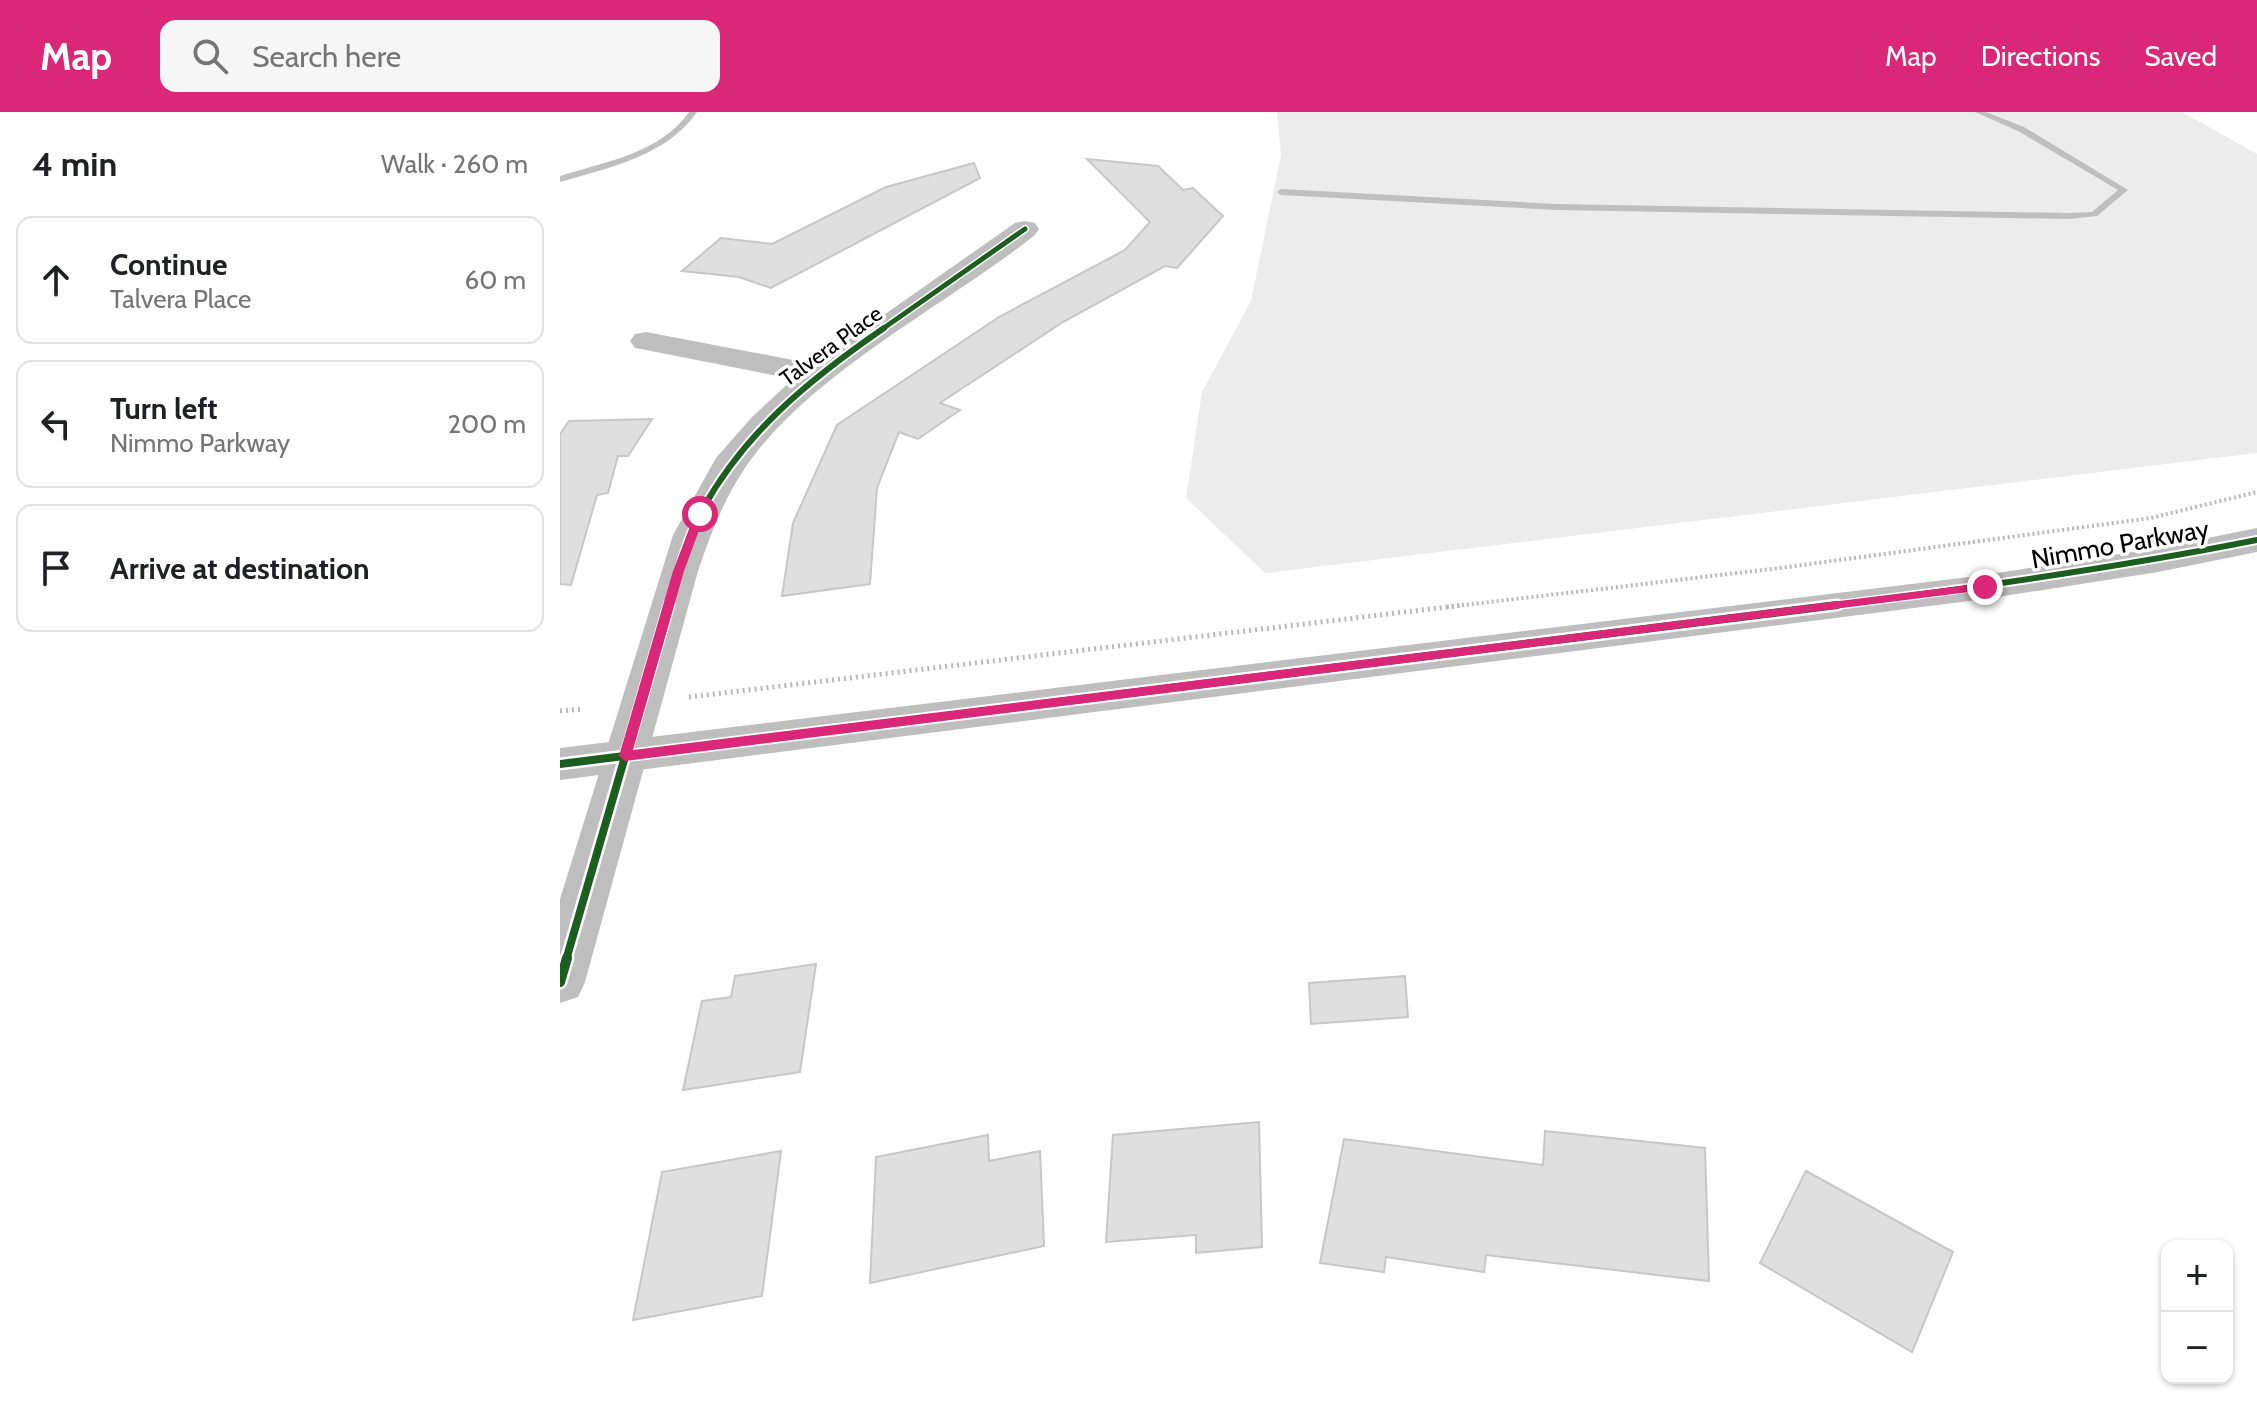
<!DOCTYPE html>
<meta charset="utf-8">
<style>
body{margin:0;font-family:Cabin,sans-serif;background:#f6f6f6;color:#202124}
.controls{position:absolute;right:24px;bottom:24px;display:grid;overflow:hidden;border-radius:16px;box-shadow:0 2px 6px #0004}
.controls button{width:72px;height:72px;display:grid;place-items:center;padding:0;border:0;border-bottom:2px solid #e0e0e0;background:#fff;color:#202124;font:40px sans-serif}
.stop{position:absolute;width:24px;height:24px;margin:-18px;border:6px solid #db2777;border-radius:50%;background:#fff}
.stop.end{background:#db2777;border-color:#fff;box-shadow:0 2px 8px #0008}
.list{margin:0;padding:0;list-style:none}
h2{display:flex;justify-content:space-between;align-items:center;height:104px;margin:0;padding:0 32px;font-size:34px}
h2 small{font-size:26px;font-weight:400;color:#757577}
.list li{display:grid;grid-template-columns:52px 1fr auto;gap:24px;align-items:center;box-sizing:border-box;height:128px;margin:0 16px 16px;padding:0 16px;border:2px solid #e0e0e0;border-radius:16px}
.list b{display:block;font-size:30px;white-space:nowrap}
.list p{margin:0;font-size:26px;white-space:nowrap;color:#757577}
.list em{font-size:26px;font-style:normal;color:#757577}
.icon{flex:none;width:44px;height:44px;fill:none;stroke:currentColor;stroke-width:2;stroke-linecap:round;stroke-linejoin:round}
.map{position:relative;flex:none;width:1697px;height:1296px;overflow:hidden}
header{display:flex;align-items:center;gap:48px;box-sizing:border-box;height:112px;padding:0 40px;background:#db2777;color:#fff}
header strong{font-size:38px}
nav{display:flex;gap:44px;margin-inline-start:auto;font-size:28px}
.search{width:560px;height:72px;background:#f6f6f6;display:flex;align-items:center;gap:20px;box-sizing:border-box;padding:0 28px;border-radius:16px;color:#757577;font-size:30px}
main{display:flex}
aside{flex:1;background:#fff}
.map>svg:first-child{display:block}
.green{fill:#ececec}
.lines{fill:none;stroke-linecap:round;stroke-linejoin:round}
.stream{fill:#bfbfbf;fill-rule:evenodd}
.building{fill:#dfdfdf;stroke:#c7c7c7;stroke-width:2}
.path-far1{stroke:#b9b9b9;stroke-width:4;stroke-dasharray:2 3;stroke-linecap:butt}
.path{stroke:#b9b9b9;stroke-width:5;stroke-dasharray:2 4;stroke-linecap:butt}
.minor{fill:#bebebe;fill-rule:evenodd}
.tertiary{fill:#bebebe;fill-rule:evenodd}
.cycleway-far3-casing{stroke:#fff;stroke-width:8}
.cycleway-far2-casing{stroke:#fff;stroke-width:10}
.cycleway-far1-casing{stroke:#fff;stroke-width:13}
.cycleway-casing{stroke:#fff;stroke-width:15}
.cycleway-far3{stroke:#1b5e20;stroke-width:5}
.cycleway-far2{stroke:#1b5e20;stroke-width:6}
.cycleway-far1{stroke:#1b5e20;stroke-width:8}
.cycleway{stroke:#1b5e20;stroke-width:10}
.route{fill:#db2777}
.labels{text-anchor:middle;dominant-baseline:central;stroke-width:7;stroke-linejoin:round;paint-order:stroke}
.far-street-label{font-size:22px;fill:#000;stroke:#fff}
.street-label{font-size:26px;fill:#000;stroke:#fff}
</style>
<header>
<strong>Map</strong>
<div class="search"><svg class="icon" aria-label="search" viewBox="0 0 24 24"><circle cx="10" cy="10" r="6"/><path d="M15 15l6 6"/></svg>Search here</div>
<nav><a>Map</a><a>Directions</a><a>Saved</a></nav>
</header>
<main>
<aside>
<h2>4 min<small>Walk · 260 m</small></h2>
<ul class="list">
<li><svg class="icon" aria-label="ahead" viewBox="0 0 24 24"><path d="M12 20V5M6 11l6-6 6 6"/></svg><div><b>Continue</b><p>Talvera Place</p></div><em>60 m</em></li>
<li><svg class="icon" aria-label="left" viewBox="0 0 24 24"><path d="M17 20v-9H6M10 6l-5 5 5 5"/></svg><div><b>Turn left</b><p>Nimmo Parkway</p></div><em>200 m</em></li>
<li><svg class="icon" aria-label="arrive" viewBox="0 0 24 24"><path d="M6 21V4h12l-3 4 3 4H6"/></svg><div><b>Arrive at destination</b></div></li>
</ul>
</aside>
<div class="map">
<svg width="1697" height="1296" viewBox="0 0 1697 1296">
<rect width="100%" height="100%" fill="#fff"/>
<polygon class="green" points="717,0 1622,0 1697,42 1697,341 705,461 626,386 642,280 691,189 721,43"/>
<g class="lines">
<g class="stream">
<path d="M129,0H137C107,44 48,56 0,70V64C44,50 101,41 129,0Z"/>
<polygon points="1415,0 1426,0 1464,15 1568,78 1537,104 1509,107 996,98 721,83 717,80 721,77 996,92 1509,101 1532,100 1558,78 1458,19"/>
</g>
</g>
<g class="building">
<polygon points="527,47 598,54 623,78 633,76 663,104 617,156 605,154 503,210 380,291 400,298 358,327 339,320 317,376 310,472 222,484 233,411 277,313 439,205 565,138 590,110"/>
<polygon points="414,51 420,66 211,176 179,165 122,159 161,126 212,132 326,75"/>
<polygon points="92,307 68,344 58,344 48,381 37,383 11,473 0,472 0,322 9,309"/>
<polygon points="256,852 240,960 123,978 142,889 171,885 175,864"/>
<polygon points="845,864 848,905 751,912 749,871"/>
<polygon points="699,1010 702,1135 636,1141 636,1123 546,1130 553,1023"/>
<polygon points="985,1019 1145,1036 1149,1169 926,1143 924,1160 826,1145 824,1160 760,1151 784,1027 983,1053"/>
<polygon points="428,1023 429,1049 480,1039 484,1134 310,1171 316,1045"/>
<polygon points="221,1039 202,1184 73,1208 102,1060"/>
<polygon points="1246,1059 1393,1140 1352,1240 1200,1151"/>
</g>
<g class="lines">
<polyline class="path-far1" points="887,495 1220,456 1591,406 1697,380"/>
<g class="path">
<polyline points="129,585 904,493"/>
<polyline points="0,599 23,597"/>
</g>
<path class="minor" d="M465,109L475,111L479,117L475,123C384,195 246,263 183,359C162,391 150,424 138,459L25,870L18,885L0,891V787L113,423L156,346L192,305L233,267L86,238L75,236L70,229L75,222L86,220L254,252L455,111Z"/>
<polygon class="tertiary" points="1697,416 1697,440 1598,460 1425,487 0,668 0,636 1425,463 1598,436"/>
<defs>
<polyline id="cycleway-far3" points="321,218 465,117"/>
<g id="cycleway-far2">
<path d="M108,495C117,465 125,431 140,402C183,321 250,267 324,216"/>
<path d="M1261,495C1407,477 1552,457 1697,428"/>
</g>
<g id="cycleway-far1">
<polyline points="0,652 1277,493"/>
<polyline points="6,848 109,493"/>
</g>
<polyline id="cycleway" points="0,870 7,846"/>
</defs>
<use href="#cycleway-far3" class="cycleway-far3-casing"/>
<use href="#cycleway-far2" class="cycleway-far2-casing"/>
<use href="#cycleway-far1" class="cycleway-far1-casing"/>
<use href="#cycleway" class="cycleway-casing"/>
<use href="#cycleway-far3" class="cycleway-far3"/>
<use href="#cycleway-far2" class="cycleway-far2"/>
<use href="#cycleway-far1" class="cycleway-far1"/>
<use href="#cycleway" class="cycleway"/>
</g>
<polygon class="route" points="136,399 145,402 124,459 73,638 1425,471 1431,475 1425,478 65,649 59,644 113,459"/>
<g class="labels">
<g class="far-street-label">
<text transform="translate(271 234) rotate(-36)">Talvera Place</text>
</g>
<g class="street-label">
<text transform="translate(1560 432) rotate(-10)">Nimmo Parkway</text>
</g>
</g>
</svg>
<div class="controls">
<button>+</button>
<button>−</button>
</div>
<div class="stop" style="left:140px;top:402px"></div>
<div class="stop end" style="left:1425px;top:475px"></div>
</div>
</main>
